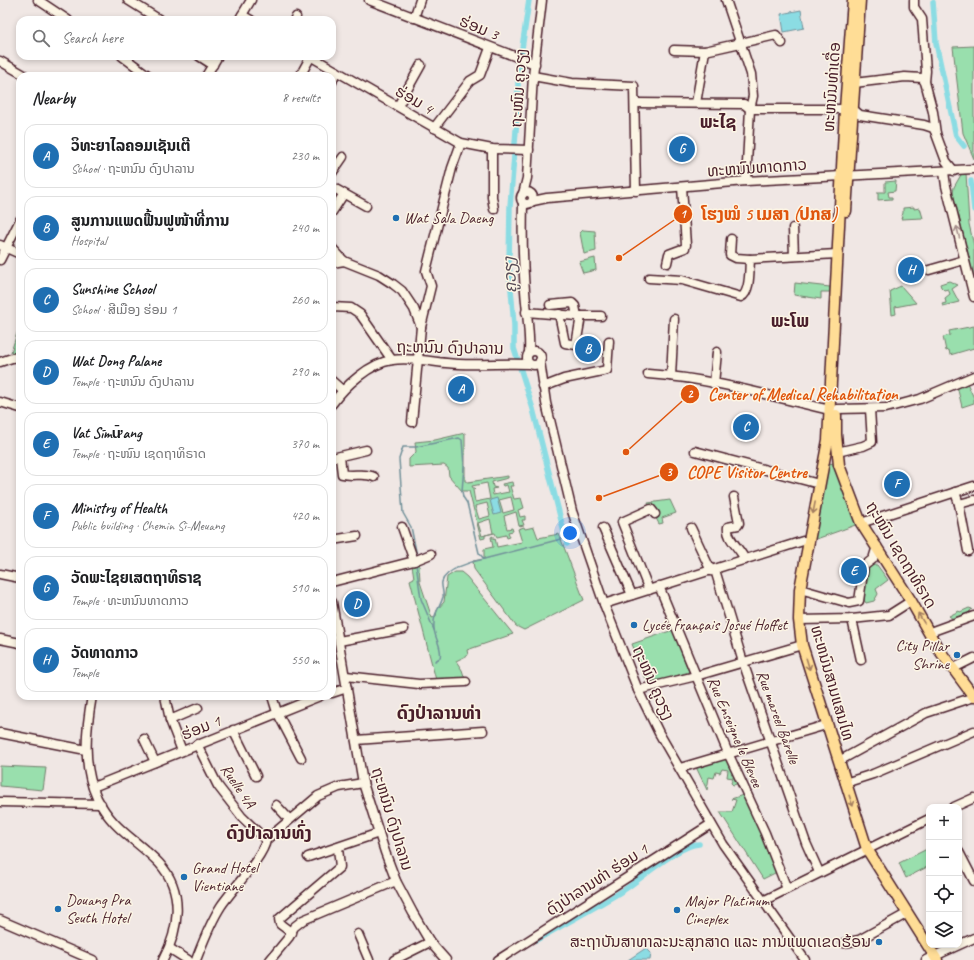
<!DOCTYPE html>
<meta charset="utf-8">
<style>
body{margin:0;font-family:Caveat,"Noto Sans Lao",sans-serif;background:#f2f2f2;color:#202124}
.controls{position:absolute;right:12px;bottom:12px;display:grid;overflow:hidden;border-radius:8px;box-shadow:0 2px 6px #0003}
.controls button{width:36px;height:36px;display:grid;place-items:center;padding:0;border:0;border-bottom:1px solid #e0e0e0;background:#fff;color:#202124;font:20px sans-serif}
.you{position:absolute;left:570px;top:533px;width:14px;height:14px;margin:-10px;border:3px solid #fff;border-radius:50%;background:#1a73e8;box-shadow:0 0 0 6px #1a73e833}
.badge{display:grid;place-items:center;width:26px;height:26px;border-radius:50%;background:#1f6fb2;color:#fff;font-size:13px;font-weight:700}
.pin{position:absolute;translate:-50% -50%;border:2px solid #fff;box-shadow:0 1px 4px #0006}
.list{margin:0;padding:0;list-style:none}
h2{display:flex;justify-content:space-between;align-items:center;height:52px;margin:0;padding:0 16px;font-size:17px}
h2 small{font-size:13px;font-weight:400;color:#757577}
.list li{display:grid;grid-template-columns:26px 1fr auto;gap:12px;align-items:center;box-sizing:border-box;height:64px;margin:0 8px 8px;padding:0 8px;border:1px solid #e0e0e0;border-radius:12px}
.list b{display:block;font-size:15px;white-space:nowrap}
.list p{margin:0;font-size:13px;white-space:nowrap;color:#757577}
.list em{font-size:13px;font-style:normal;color:#757577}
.icon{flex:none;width:22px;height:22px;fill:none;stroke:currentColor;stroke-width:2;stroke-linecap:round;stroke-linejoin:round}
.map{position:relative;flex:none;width:974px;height:960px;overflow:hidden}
.search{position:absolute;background:#fff;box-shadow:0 2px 6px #0003;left:16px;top:16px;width:320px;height:44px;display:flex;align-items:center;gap:10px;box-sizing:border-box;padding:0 14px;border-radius:12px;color:#757577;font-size:15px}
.panel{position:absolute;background:#fff;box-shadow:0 2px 6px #0003;left:16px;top:72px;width:320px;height:628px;border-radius:12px}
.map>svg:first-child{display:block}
.green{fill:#99dfad;stroke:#727f6c;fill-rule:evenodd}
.water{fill:#8bdce3;stroke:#719099}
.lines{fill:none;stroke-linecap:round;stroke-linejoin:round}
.stream{stroke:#719099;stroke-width:1.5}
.canal{stroke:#8bdce3;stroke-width:5.5}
.minor-casing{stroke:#4a1f2b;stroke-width:11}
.major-casing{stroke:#4a1f2b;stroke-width:13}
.minor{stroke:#fcf5e5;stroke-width:8}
.major{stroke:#ffdd96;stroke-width:10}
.oneway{stroke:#a38a88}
.oneway2{stroke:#a47e60}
.poi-dot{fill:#1f6fb2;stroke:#fcf5e5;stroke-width:1.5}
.labels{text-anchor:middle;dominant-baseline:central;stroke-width:3;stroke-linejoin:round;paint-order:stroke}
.street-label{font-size:16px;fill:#4a1f2b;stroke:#fcf5e5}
.poi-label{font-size:16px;fill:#4a1f2b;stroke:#fcf5e5;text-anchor:start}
.water-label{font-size:17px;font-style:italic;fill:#5a4e59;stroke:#fcf5e5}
.quarter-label{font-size:18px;font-weight:bold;fill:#4a1f2b;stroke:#fcf5e5}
.leader{fill:none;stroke:#e0560e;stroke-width:1.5}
.callout-dot{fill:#e0560e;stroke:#fcf5e5;stroke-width:1.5}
.mark-label{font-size:12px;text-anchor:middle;font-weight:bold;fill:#fff}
.callout-label{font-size:17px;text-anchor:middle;font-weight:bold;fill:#e0560e;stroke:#fcf5e5;stroke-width:3;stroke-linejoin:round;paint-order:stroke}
</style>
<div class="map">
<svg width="974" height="960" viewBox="0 0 974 960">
<rect width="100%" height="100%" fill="#f0e7e4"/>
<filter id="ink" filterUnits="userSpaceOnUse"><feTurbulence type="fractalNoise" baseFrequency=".025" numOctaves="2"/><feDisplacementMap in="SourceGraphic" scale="8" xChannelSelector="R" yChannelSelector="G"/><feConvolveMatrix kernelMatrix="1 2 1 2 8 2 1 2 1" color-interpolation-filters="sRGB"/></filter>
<g filter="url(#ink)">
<g class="green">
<polygon points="974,46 974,159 963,133 953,47"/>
<polygon points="962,173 966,173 969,224 974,246 974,279 953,193 954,187"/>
<polygon points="896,181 895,191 888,192 889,197 892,197 892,199 878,200 878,192 885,192 885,182"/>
<polygon points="914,207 914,209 920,208 923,218 901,219 903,213 903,208"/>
<polygon points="583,230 595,231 596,251 584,254 580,233"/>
<polygon points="595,258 596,270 583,273 579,262"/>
<polygon points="949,281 958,285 952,289 959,302 943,306 942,304 946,303 945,298 950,294 948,289 944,290 941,287 940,284"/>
<polygon points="795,283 830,287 830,292 821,292 821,299 794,295"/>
<polygon points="901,286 916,303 895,307 896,314 892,315 890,291"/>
<polygon points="20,324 20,355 11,352"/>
<polygon points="974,326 974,348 950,355 949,350 946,351 943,337 950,335 949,331"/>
<polygon points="967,383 974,398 974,403 962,407 957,386"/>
<path d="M465,433V481L468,482L508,476V478L492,482L493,487L497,488L492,489L493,495L509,492L507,485L503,486L502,484L512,482L513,486H510L514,499L521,498L524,508L518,510L520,517L525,516V520H522L524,525L519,526L516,512L504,516L507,529L512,528L513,531L508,532L510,537L507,538L506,535L497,537L495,533L485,535V538L481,539L469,491H462L449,476L448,468L444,465L409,467V459L416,452L415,442L435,440ZM487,483L490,499L475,502L473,490L475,488H473L472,486ZM511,497L514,510L503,513L499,500ZM487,503L490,516L479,519L475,506ZM490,519L493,533L482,536L478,523Z"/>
<polygon points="834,463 861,523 808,542 828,464"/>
<polygon points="670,500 676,513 662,518 663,523 659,524 656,518 654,519 648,503"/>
<polygon points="524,527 525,529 534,527 538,538 559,534 584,600 524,630 516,626 474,569 473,561 484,559 484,549 493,547 491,537 493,536 493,539 495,538 497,547 522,542 518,529"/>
<polygon points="419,563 420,582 432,618 436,616 437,610 444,602 447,577 455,572 461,572 467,577 513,634 467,650 468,655 456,661 462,670 466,682 437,684 410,580 414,578 412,565"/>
<path d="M873,565H877L888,580L876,589L878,594L874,601L866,603L864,600C865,588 864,577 869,566Z"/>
<polygon points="969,608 972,609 967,614 953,619 949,616 959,611 960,612"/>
<polygon points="673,630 689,672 648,684 632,644"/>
<polygon points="726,756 740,783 733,785 731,783 733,778 727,777 728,770 722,769 720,773 716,772 714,778 709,777 707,790 696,767"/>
<polygon points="0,766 46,768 43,790 0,786"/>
<polygon points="743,795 779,871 763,879 720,812 732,812 736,800 731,799"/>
<polygon points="929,848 929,866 906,878 899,863"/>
</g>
<g class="water">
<polygon points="801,10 804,28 784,32 781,14"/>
<polygon points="497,498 501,513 494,515 490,500"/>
<polygon points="646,948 651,953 650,960 628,960"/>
</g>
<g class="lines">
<g class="stream">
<path d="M417,556L411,527L403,513L399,459L403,447H416L459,438L462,440L464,466L462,491L463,497L467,503L479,553L484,559C473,561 445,569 442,582C441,586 444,592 443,597C439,611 433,611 434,629C435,639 443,649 440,658L435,661"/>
<polyline points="484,559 565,538"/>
<polyline points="416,564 421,599 434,630"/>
</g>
<g class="canal">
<polyline points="529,0 518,76 518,105 510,207 509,265 514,325 514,348 533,409 567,544"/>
<polyline points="933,2 936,43 956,136 964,146"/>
<polyline points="971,181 974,210"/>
<path d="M536,940C565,924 595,908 624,890C641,879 680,844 699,844"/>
</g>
<defs>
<g id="minor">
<polyline points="38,0 68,20"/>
<polyline points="128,0 160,20"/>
<polyline points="369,0 535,64"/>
<polyline points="726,0 751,74 753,96 750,109 746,181"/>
<polyline points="914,0 914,7 922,19 926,71 925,82 933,112 936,134 946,161 954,171"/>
<polyline points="242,15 251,20"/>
<polyline points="414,18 420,0"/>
<polyline points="239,20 251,0"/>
<polyline points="294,20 296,17"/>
<polyline points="674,50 705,51 776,35 782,43"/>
<polyline points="122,56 149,76"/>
<polyline points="199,56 213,65"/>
<polyline points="310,56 461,143 492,149 529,150"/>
<polyline points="0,61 26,76"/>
<polyline points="206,76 218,56"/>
<polyline points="300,76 311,56"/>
<polyline points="533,76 572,83 634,86 636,191"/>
<polyline points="332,82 336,71"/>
<polyline points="854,83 905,77 922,78 925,82"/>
<polyline points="635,103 744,104 750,109 845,109"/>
<polyline points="696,103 705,51"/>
<polyline points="398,106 421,65"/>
<polyline points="853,109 860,115 924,125 933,128 936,133"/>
<polyline points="434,128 470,81 480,75 490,48"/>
<polyline points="492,149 492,197 494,209"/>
<polyline points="944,172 946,186 974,297"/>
<polyline points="332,173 343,157"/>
<polyline points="332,187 366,206"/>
<circle cx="527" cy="198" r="6"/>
<polyline points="523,194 527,178 533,76 542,0"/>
<polyline points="533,201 547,198 746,181 974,169"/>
<path d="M523,204C522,240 523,276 527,312C528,326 530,338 529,352"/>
<polyline points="332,212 343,195"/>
<polyline points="793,228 794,256"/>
<polyline points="731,239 730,255 736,258 750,259"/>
<polyline points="0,245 20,254"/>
<polyline points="332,248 344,261 379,275 393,284 402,291 414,309 421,327 412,422"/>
<polyline points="0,260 20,220"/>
<polyline points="332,263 344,261"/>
<polyline points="667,263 669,254 685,248 686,245 682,187"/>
<polyline points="929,270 964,260"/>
<path d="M649,278L682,280L741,297C751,292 749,269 750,259L837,254"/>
<polyline points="550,305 572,303 575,306 577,316"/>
<polyline points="332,307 351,308 360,314 392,360"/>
<polyline points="526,312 577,316 601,316"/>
<polyline points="559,314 565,343 576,345 581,316"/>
<polyline points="421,327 431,286 426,271 452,168 461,143"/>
<circle cx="534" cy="358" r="7"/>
<polyline points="540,361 546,403 572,511 604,604 638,690 659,733 723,844 805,960"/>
<polyline points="0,362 12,358 20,357"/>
<path d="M648,374C710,378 770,396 830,410"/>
<polyline points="671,376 674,319"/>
<polyline points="332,381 342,390"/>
<polyline points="714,384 717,352"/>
<polyline points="543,387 564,379 607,370 609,341"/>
<polyline points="0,402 20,408"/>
<path d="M332,404C345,386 370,363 392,360C414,357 437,363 459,364C483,365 506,363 529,364"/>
<polyline points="837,409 886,408 920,399 974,376"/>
<polyline points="695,451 819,484"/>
<polyline points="837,452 863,446 872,442 870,409"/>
<path d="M340,457L342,474C353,477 364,472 374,477"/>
<polyline points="332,458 366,450"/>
<polyline points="955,492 959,504 968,551"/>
<path d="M734,497L739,523L738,525L728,527C726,539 741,549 745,560"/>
<polyline points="959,504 974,500"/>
<polyline points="861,523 974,486"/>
<polyline points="603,528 632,595"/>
<polyline points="691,528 711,571"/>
<polyline points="332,540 357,536"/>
<polyline points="414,561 431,554"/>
<polyline points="715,570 743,662 806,843 819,872"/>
<polyline points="0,574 20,578"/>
<polyline points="332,582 414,561 402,527"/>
<polyline points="659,586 728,753 765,833 787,889"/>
<polyline points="800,589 849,603 859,601 864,566 873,559 877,546"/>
<polyline points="649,590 622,522 651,509 655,514"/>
<polyline points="332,602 363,783 385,852 396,881 413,913 430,942 446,960"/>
<polyline points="604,604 803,541 808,542"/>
<polyline points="852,619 861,660"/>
<polyline points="799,620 852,619 889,615 911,601"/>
<polyline points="930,632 974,616"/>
<polyline points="0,639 20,643"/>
<polyline points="339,641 404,629"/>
<polyline points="952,669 974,658"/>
<polyline points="346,676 419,684 466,682"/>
<polyline points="638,690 696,676 802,645"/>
<polyline points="332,693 347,688"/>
<path d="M92,696C86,729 82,766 97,798C113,830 136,839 159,863C185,891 179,930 163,960"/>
<polyline points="165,696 170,720 182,751"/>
<polyline points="272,696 277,712 301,758"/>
<polyline points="170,720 198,708"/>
<polyline points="233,730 256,776"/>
<polyline points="0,733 86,750"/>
<polyline points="144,739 155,762"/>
<polyline points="356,740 483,731"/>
<polyline points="197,744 218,786 242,817 266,840 318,796 339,787 363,783"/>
<polyline points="839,761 926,713 974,697"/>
<polyline points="680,768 826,725"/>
<polyline points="845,783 873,774 974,731"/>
<polyline points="93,787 320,696"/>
<polyline points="0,802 101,804"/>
<polyline points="276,805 289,819"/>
<polyline points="954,807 974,798"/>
<polyline points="959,852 974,881"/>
<polyline points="308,857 379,833"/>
<polyline points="763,901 929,819"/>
<polyline points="0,920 93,960"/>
<polyline points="292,933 280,924 279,919 340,867 338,848"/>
<polyline points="358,934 369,960"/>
<polyline points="844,943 859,940 906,914"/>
<polyline points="169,948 188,960"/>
<path d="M196,960C203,942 210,923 221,906C231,891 264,856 266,840"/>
<polyline points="270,960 289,937 294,927 303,920 396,881"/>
<polyline points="394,960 430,942"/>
<polyline points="498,960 711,824"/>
<polyline points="926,960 974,938"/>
</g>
<g id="major">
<polyline points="853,0 845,109 828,440 800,589 799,620 802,645 867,849 937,960"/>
<polyline points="846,211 860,0"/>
<polyline points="836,415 836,435 839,465 861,523 911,601 937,647 974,697"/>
</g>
</defs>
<use href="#minor" class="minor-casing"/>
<use href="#major" class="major-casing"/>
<use href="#minor" class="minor"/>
<use href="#major" class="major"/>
</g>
<defs><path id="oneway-shaft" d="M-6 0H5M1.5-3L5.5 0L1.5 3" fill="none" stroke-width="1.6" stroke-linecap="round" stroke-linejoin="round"/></defs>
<use class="oneway" href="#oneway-shaft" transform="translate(958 232) rotate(-104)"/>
<g class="oneway2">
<use href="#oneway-shaft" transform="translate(814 508) rotate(101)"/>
<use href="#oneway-shaft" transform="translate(921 618) rotate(-121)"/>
<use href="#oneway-shaft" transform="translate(808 664) rotate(73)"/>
<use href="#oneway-shaft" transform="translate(851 801) rotate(72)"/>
</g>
</g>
<g class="poi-dot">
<circle cx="396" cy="218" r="4"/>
<circle cx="634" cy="625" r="4"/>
<circle cx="957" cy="655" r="4"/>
<circle cx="184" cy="877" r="4"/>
<circle cx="58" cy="909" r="4"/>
<circle cx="677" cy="910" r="4"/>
<circle cx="879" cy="942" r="4"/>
</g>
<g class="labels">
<g class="street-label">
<text transform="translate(479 28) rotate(22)">ຮ່ອມ 3</text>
<text transform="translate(832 87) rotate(-86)">ທະຫນົນທ່າເດື່ອ</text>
<text transform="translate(519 88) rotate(-86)">ຖະໜົນ ຄູວຽງ</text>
<text transform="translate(414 100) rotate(30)">ຮ່ອມ 4</text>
<text transform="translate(757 168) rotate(-4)">ທະຫນົນທາດກາວ</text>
<text transform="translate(450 348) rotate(1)">ຖະຫນົນ ດົງປາລານ</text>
<text transform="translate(901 555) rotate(59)">ຖະໜົນ ເຊດຖາທິຣາດ</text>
<text transform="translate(653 683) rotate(66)">ຖະໜົນ ຄູວຽງ</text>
<text transform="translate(832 683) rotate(74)">ທະຫນົນສາມແສນໄທ</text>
<text transform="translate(778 717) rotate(70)">Rue mareel Barelle</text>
<text transform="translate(201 728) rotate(-22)">ຮ່ອມ 1</text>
<text transform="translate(735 732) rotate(67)">Rue Enseigne le Blevee</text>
<text transform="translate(238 786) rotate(56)">Ruelle 4A</text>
<text transform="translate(392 819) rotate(73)">ຖະຫນົນ ດົງປາລານ</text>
<text transform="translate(597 880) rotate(-33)">ດົງປ່າລານທ່າ ຮ່ອມ 1</text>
</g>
<g class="poi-label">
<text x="404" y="218">Wat Sala Daeng</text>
<text x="642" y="625">Lycée français Josué Hoffet</text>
<text x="949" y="646" text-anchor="end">City Pillar<tspan x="949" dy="18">Shrine</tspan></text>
<text x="192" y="868">Grand Hotel<tspan x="192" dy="18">Vientiane</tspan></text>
<text x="66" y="900">Douang Pra<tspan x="66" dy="18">Seuth Hotel</tspan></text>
<text x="685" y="901">Major Platinum<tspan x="685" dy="18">Cineplex</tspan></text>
<text x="871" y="942" text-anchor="end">ສະຖາບັນສາທາລະນະສຸກສາດ ແລະ ການແພດເຂດຮ້ອນ</text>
</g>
<g class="water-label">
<text transform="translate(510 275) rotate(-92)">ຄູວຽງ</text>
</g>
<g class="quarter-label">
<text x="718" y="122">ພະໄຊ</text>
<text x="790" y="321">ພະໂພ</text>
<text x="439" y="713">ດົງປ່າລານທ່າ</text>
<text x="269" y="833">ດົງປ່າລານທົ່ງ</text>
</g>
</g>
<path class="leader" d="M619 258L683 214M626 452L690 394M599 498L669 472"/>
<g class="callout-dot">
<circle cx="619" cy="258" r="4"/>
<circle cx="626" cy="452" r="4"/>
<circle cx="599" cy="498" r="4"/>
<circle cx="683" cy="214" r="10"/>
<circle cx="690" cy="394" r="10"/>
<circle cx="669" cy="472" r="10"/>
</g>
<g class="mark-label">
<text x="683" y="218">1</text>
<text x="690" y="398">2</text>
<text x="669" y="476">3</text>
</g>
<g class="callout-label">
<text x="769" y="220">ໂຮງໝໍ 5 ເມສາ (ປກສ)</text>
<text x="803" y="400">Center of Medical Rehabilitation</text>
<text x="747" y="478">COPE Visitor Centre</text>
</g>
</svg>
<div class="controls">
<button>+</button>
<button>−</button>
<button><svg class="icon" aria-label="locate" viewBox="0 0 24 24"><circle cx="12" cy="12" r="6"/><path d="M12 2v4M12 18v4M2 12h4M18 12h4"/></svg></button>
<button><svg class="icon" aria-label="layers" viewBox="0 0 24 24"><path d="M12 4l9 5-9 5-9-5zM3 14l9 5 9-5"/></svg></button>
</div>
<div class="you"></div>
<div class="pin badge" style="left:461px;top:389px">A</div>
<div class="pin badge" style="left:588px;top:349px">B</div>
<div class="pin badge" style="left:746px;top:427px">C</div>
<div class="pin badge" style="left:357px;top:604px">D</div>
<div class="pin badge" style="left:854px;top:571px">E</div>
<div class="pin badge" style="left:897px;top:484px">F</div>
<div class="pin badge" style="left:682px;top:149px">G</div>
<div class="pin badge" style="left:911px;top:270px">H</div>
<div class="search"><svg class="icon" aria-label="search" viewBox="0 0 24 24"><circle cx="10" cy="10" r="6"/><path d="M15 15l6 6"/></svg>Search here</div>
<section class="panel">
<h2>Nearby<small>8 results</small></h2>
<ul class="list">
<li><span class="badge">A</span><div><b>ວິທະຍາໄລຄອມເຊັນເຕີ</b><p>School · ຖະຫນົນ ດົງປາລານ</p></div><em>230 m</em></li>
<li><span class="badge">B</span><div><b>ສູນການແພດຟື້ນຟູໜ້າທີ່ການ</b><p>Hospital</p></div><em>240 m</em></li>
<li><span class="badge">C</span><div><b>Sunshine School</b><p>School · ສີເມືອງ ຮ່ອມ 1</p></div><em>260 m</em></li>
<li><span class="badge">D</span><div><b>Wat Dong Palane</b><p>Temple · ຖະຫນົນ ດົງປາລານ</p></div><em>290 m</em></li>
<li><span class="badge">E</span><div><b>Vat Sīmư̄ang</b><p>Temple · ຖະໜົນ ເຊດຖາທິຣາດ</p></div><em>370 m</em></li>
<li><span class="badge">F</span><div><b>Ministry of Health</b><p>Public building · Chemin Si-Meuang</p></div><em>420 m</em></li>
<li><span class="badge">G</span><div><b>ວັດພະໄຊຍເສຕຖາທິຣາຊ</b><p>Temple · ທະຫນົນທາດກາວ</p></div><em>510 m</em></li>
<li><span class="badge">H</span><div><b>ວັດທາດກາວ</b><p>Temple</p></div><em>550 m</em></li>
</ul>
</section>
</div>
